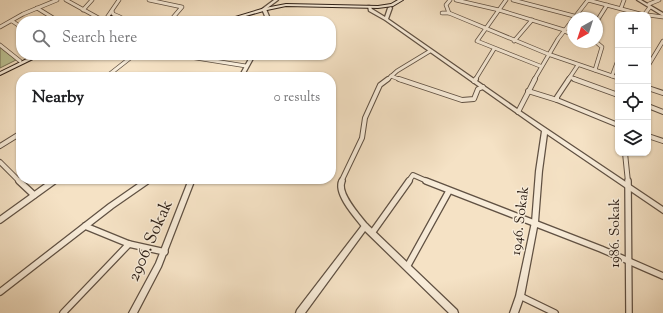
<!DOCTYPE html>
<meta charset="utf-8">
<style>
body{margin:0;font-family:"Sorts Mill Goudy",serif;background:#f2f2f2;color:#202124}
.controls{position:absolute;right:12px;top:12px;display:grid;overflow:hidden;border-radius:8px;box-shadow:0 1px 3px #0004}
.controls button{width:36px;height:36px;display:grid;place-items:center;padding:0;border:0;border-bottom:1px solid #e0e0e0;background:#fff;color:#202124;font:20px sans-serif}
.compass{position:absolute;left:567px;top:12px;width:36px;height:36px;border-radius:50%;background:#fff;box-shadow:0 1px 3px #0004;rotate:219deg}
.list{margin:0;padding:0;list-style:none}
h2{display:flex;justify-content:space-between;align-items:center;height:52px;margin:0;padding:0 16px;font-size:17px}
h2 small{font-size:13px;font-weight:400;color:#757577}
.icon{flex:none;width:22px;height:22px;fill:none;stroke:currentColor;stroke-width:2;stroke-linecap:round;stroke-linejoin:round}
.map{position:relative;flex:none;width:663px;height:313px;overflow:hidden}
.search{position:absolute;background:#fff;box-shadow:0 1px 3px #0004;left:16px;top:16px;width:320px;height:44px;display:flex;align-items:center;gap:10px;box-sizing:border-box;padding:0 14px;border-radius:16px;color:#757577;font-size:15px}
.panel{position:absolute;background:#fff;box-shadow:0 1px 3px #0004;left:16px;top:72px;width:320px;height:112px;border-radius:16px}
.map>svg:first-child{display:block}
.green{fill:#bcc394;stroke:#767256}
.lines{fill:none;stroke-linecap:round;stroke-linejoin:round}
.minor-far2-casing{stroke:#605143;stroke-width:4.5}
.minor-far1-casing{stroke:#605143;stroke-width:6}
.minor-casing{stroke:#605143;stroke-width:8}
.tertiary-casing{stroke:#605143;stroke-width:2.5}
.secondary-casing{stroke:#2f2118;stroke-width:2}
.minor-far2{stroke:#f8ecd9;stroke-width:3}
.minor-far1{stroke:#f8ecd9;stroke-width:4}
.minor{stroke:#f8ecd9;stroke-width:5.5}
.tertiary{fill:#f8ecd9;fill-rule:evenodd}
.secondary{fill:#f8ecd9;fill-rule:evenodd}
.labels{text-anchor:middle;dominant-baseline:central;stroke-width:3;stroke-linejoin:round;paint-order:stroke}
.street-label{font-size:14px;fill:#2f2118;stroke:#f8ecd9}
.near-street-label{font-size:17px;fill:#2f2118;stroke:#f8ecd9}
</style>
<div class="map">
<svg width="663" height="313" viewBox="0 0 663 313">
<rect width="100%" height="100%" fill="#f5e2c5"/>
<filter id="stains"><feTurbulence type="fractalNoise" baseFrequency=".005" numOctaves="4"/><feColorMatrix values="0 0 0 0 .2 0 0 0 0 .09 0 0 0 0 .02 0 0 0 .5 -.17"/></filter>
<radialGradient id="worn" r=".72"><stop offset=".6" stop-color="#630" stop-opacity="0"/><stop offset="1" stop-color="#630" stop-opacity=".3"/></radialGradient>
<polygon class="green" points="0,47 16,60 0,68"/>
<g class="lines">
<defs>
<g id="minor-far2">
<polyline points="66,0 104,21"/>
<polyline points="149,0 182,7 170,21"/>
<polyline points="456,0 499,10 564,30"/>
<polyline points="506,0 477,41 540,66"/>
<polyline points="513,0 574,16"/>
<polyline points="649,4 659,0"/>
<polyline points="37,8 58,21"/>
<polyline points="621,8 624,0"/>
<polyline points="83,10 92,0"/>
<polyline points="112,11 113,14 120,17"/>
<polyline points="442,13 449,13 548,54 618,78"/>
<polyline points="449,13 446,5 450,0"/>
<polyline points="644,15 650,7"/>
<polyline points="648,15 663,17"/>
<polyline points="106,19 119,0"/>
<polyline points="12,21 21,27"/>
<polyline points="597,21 607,5"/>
<polyline points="0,27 23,14 57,0"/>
<polyline points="564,31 573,35"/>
<polyline points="514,41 532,20"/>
<polyline points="0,45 20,61"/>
<polyline points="177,55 246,66"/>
<polyline points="648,66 663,41"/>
<polyline points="595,70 602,47 596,42"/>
<polyline points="391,76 401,80"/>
<polyline points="612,76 618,60"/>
<polyline points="106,77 134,55"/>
<polyline points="570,77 577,80"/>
<polyline points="387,80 397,71 430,51"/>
<polyline points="475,80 494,49"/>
<polyline points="534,80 558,39 588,0 644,15"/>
<polyline points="568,80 578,65"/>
</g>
<g id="minor-far1">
<polyline points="399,79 462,100 474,99 478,89 483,87"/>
<polyline points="569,79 557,97 557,100 618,125"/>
<polyline points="574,79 618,95"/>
<polyline points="474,81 476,79"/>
<polyline points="648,88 663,93"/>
<polyline points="528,91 557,100"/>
<polyline points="648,106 663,112"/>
<polyline points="518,112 535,79"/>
<polyline points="648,136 663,141"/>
<polyline points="0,146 21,133"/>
<polyline points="625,153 628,182"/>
<polyline points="0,162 20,182"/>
<polyline points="52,182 56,179"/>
<polyline points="145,182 149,179"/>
<polyline points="341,182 362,138 365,118 380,85 388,79"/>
<polyline points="408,182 413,175 429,182"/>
</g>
<g id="minor">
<polyline points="19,181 34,195"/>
<path d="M342,181C336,193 357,216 365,226"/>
<polyline points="426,181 601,249 663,276"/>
<polyline points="628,181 629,313"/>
<polyline points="0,220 54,181"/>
<polyline points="85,226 129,244 165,252"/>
<polyline points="372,233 409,181"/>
<polyline points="407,267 449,191"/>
<polyline points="0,292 111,206 147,181"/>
<polyline points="520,296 555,313"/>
<polyline points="63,313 129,244"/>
</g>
<g id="tertiary">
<polygon points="274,0 278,0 266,9 271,21 267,21 262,9"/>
<polygon points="637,0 641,0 663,13 663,16"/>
<polygon points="368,6 370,6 372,9 385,17 388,8 391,7 392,8 388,19 520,111 663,207 663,213 547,134 542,171 538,222 524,296 518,313 510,313 516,296 532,222 536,171 542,131 385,20 369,11"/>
<polygon points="251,55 255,55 243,77 239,77"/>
<polygon points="189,179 195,179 161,267 137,313 129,313 156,263"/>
<polygon points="365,223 367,224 457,310 458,313 449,313 365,231 305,313 296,313 297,310 363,224"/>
</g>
<g id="secondary">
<polygon points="398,0 403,0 393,6 378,8 286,6 267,10 228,21 222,21 265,8 286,4 378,6 391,4"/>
<polygon points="108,16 113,16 154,20 156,21 141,21 110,18 107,21 103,21"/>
<polygon points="35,55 41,55 0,75 0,72"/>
</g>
</defs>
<use href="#minor-far2" class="minor-far2-casing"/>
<use href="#minor-far1" class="minor-far1-casing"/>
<use href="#minor" class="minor-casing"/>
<use href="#tertiary" class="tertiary-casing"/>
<use href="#secondary" class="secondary-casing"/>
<use href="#minor-far2" class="minor-far2"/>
<use href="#minor-far1" class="minor-far1"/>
<use href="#minor" class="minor"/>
<use href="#tertiary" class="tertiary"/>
<use href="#secondary" class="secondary"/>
</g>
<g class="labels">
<g class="street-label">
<text transform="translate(521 221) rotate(-83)">1946. Sokak</text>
<text transform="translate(616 233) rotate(-90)">1986. Sokak</text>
</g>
<g class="near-street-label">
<text transform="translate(151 241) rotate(-66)">2906. Sokak</text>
</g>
</g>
<rect width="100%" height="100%" filter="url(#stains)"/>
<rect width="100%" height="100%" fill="url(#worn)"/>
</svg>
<div class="controls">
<button>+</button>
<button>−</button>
<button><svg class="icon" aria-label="locate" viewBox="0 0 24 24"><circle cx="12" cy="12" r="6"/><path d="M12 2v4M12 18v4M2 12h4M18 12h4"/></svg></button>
<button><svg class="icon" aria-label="layers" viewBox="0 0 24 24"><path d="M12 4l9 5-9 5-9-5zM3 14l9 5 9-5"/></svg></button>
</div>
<svg class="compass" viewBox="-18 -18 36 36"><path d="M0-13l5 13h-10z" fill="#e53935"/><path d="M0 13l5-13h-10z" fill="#757577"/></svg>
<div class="search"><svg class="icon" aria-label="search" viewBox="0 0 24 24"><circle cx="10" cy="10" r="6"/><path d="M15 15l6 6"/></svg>Search here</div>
<section class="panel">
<h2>Nearby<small>0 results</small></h2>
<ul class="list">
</ul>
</section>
</div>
